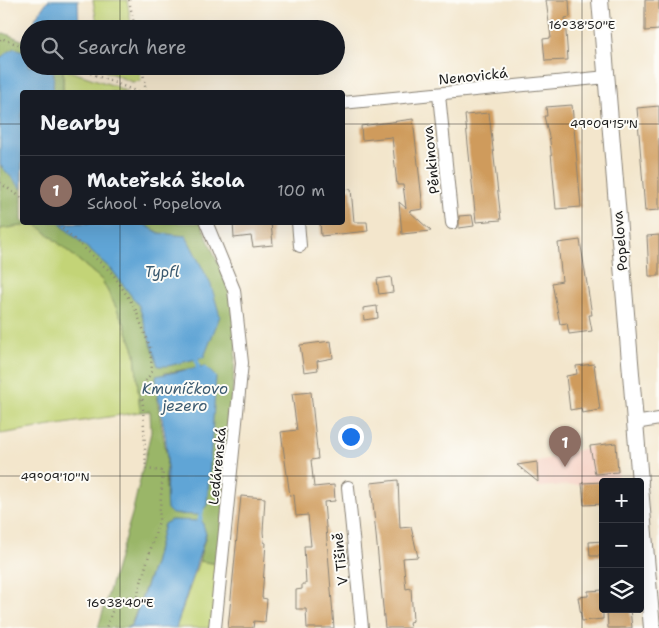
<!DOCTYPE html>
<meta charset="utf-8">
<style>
body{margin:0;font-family:"Shantell Sans",sans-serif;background:#20242c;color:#f1f3f6}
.controls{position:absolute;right:15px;bottom:15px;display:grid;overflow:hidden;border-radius:5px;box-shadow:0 5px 20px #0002}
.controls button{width:45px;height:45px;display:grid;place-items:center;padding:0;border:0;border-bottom:1px solid #363941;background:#171b24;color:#f1f3f6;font:25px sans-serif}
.you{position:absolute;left:350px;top:436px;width:18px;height:18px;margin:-12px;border:4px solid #fff;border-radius:50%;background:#1a73e8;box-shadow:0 0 0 8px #1a73e833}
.badge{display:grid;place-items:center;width:32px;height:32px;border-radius:50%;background:#d1495b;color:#fff;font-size:16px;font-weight:700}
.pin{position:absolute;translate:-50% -41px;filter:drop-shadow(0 1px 2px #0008)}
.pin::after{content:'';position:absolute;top:26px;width:18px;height:15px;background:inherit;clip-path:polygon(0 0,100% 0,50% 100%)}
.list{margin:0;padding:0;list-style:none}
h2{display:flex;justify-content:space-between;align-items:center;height:65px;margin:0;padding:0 20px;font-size:21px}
h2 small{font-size:16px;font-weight:400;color:#9ea1a6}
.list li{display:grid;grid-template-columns:32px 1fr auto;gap:15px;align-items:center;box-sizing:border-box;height:70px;padding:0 20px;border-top:1px solid #363941}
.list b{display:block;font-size:19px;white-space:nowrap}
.list p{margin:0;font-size:16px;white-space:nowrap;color:#9ea1a6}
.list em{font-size:16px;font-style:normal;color:#9ea1a6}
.icon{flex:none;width:28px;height:28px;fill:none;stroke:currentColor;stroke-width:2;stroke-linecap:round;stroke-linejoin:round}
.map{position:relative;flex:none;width:659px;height:628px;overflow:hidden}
.search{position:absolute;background:#171b24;box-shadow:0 5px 20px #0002;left:20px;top:20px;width:325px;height:55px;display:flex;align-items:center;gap:12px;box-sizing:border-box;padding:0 18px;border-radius:28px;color:#9ea1a6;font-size:19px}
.panel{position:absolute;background:#171b24;box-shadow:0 5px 20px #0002;left:20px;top:90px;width:325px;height:135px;border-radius:5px}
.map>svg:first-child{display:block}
.built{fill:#f6d2c5}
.green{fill:#c3d477;stroke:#70784a}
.forest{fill:#9ab668;stroke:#5b6942;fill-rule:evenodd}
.water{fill:#61a5d6;stroke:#3e6079}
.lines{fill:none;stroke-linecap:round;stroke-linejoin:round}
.stream{stroke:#61a5d6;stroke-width:4.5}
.building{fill:#cf9b5b}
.minor-casing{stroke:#888174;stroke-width:14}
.tertiary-casing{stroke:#888174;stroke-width:18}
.path{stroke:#888174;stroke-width:2.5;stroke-dasharray:1 4;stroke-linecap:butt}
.minor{stroke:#fff;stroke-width:12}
.tertiary{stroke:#fff;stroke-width:16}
.ticks{fill:none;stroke:#1c1c1c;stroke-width:1;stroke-opacity:0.45}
.labels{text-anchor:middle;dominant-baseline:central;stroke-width:4;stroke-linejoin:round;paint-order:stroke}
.street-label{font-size:14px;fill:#1c1c1c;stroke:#fdfcf7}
.water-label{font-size:15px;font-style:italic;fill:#3b5a70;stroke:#fdfcf7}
.ticks-label{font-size:12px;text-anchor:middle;fill:#1c1c1c;stroke:#fdfcf7;stroke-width:4;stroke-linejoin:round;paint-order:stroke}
</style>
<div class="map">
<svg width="659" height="628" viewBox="0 0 659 628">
<rect width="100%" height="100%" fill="#fdfcf7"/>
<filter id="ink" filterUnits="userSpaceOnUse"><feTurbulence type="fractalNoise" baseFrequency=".02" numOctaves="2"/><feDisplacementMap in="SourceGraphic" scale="10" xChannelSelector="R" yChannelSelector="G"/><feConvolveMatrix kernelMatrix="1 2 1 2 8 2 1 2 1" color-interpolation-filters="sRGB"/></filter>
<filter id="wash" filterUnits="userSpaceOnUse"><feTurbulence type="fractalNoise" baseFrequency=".0096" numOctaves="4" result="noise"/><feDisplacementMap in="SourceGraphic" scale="20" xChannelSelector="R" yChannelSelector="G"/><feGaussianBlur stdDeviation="1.12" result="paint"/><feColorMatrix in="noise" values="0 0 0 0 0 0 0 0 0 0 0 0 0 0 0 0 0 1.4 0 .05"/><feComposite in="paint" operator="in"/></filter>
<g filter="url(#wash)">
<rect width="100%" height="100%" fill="#f3e6cc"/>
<polygon class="built" points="590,447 594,474 618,472 619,482 538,487 536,462"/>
<g class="green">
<polygon points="93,0 127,0 132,29 98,29"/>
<polygon points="105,66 139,66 141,81 132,82 105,71"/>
<polygon points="63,69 115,86 127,92 63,92"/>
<polygon points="36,224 102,280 124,323 135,353 140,412 0,434 0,229"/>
<polygon points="199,561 219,564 212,628 176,628"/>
</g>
<path class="forest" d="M4,33L29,43V66H63V92H22V222L201,223L228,287L237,334L219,564L199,561L206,534L164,524L154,564L131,625L126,628H98L132,514L151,432L150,411L140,412L135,353L124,323L102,280L36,224L0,229V34ZM205,366L165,489L167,457L157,399L165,373Z"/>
<g class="water">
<polygon points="48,0 78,0 79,29 32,29 36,17"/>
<polygon points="14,48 29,53 29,66 54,66 53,92 22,92 22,189 0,165 0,58"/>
<polygon points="59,223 142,223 159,233 186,236 211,285 220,316 204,357 168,366 158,366 139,306 112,270"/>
<path d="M205,366L216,377L207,505L199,515L172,514L167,509C165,491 168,475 167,458C167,431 157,404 156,376Z"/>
<polygon points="171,520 202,521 206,534 176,628 126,628 132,625 154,564 164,524"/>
</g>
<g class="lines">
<g class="stream">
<polyline points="196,356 199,373"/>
<polyline points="199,525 202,508"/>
</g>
</g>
<g id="blocks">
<g class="building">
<polygon points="546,0 569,0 570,17 565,18 568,60 545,61 543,39 551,38"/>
<polygon points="645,0 659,0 659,30 645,31"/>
<polygon points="572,105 581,207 556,209 550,141 544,116 547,116 546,107"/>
<polygon points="659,106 659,210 645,211 637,108"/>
<polygon points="489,113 501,220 476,222 465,115"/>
<polygon points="413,119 423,209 409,211 431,231 402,234 399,202 406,208 403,185 397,185 392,137 362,140 361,126"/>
<polygon points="351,189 354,222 367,222 368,231 321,236 320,222 342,222 342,190"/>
<polygon points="472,215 474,226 459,228 459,216"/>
<polygon points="233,222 271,222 273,245 253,247 251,236 234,238"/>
<polygon points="659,235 659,276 649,276 647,236"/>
<polygon points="580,240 592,315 589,315 592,331 569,334 567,323 560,324 552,283 562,281 558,243"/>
<polygon points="391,277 393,292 379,294 377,279"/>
<polygon points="377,306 378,318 364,320 363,308"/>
<polygon points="331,341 333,358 317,361 318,370 304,372 300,345"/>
<polygon points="594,364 600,410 582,413 581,408 570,410 566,376 577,374 576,366"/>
<polygon points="311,392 318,459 311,460 314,487 334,485 335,501 324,502 334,628 307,628 306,609 296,609 296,590 302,589 302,584 306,584 304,546 311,546 308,515 296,516 294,495 290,496 281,432 297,430 292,394"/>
<polygon points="616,443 618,472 595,474 590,446"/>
<polygon points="537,462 538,482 517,465"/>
<polygon points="398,480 400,528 411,527 418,557 403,558 406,589 411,588 413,621 409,622 410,628 385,628 371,483"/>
<polygon points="603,482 603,504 584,505 582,483"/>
<polygon points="241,496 265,498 263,532 264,542 266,543 262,598 267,599 265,622 254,621 253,628 228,628"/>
<polygon points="603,541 603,556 590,556 589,542"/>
<polygon points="603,590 603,619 582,621 578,597 588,596 588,591"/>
<polygon points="607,609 630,609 632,628 608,628"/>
</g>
</g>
</g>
<g filter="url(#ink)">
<use href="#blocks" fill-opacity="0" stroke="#888174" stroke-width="1"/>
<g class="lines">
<defs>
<g id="minor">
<polyline points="439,95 452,223"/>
<polyline points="342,103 607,77"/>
<polyline points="206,222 234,290 242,363 215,628"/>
<polyline points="298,222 300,246"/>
<polyline points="635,423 659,419"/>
<polyline points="348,487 362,628"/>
</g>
<g id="tertiary">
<polyline points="600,0 640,482"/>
<polyline points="640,487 652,628"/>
</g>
</defs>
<use href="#minor" class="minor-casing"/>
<use href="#tertiary" class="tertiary-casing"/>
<g class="path">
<polyline points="129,0 135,29"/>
<polyline points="0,40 1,38 29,49"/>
<polyline points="72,66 138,92"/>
<polyline points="142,66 146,92"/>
<polyline points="0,183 22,198"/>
<polyline points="55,222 113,274 135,308 150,347 152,371 142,387 146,469 163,471 159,521 137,596 117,598 106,628"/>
</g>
<use href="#minor" class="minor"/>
<use href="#tertiary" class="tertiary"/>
</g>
</g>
<path class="ticks" d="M120,0V29M582,0V628M120,66V92M0,124H22M342,124H659M120,222V628M0,476H659"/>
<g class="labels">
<g class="street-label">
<text transform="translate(473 76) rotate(-6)">Nenovická</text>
<text transform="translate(431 160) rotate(-96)">Pěnkinova</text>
<text transform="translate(620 241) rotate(-95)">Popelova</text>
<text transform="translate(217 466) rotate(-84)">Ledárenská</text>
<text transform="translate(340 559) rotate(-96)">V Tišině</text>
</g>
<g class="water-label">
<text x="162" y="272">Typfl</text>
<text x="185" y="389">Kmuníčkovo<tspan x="185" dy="17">jezero</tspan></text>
</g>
</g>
<g class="ticks-label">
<text x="582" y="29">16°38'50"E</text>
<text x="604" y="128">49°09'15"N</text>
<text x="55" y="481">49°09'10"N</text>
<text x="120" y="607">16°38'40"E</text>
</g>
</svg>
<div class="controls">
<button>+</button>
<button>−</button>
<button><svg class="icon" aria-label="layers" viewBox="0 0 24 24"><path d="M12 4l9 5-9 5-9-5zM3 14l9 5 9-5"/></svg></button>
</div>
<div class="you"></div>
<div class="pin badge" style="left:565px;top:467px;background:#8d6e63">1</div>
<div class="search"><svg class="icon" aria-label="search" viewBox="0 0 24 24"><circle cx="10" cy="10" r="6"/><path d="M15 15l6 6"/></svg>Search here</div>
<section class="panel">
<h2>Nearby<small></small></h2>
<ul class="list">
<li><span class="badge" style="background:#8d6e63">1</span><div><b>Mateřská škola</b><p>School · Popelova</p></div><em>100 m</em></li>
</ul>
</section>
</div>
